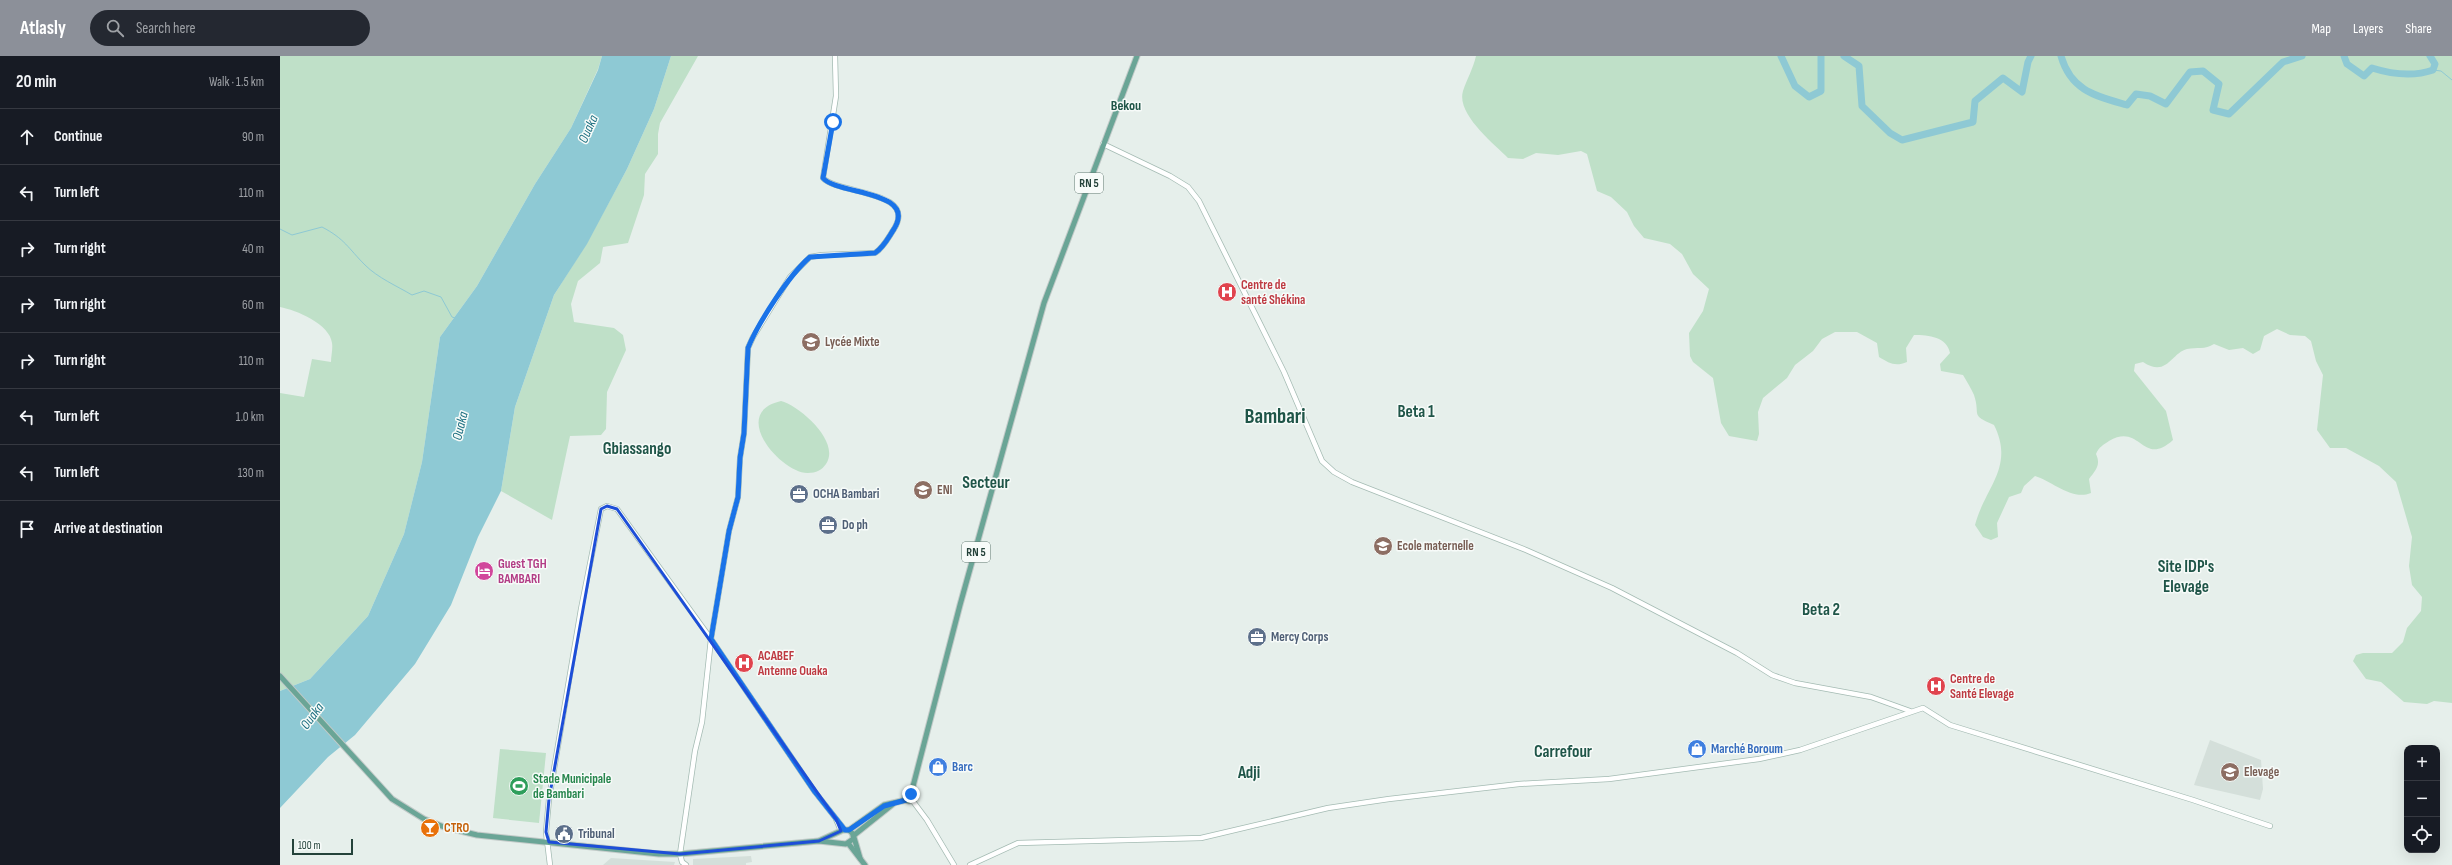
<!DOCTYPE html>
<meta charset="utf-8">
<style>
body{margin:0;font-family:"Sofia Sans Condensed",sans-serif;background:#242831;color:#f1f3f6}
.controls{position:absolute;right:12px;bottom:12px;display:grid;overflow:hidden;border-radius:8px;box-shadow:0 4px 16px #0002}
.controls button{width:36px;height:36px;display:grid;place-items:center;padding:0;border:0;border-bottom:1px solid #363941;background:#171b24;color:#f1f3f6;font:20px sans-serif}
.scale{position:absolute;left:12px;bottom:10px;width:61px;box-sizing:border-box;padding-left:4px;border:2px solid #24423a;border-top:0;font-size:11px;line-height:14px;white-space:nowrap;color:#24423a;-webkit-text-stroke:3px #f7fbf9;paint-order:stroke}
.stop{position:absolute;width:12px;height:12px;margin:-9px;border:3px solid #1a73e8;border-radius:50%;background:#fff}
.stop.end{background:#1a73e8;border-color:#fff;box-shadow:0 1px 4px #0008}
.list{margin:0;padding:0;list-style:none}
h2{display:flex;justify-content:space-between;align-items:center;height:52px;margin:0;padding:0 16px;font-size:17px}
h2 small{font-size:13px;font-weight:400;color:#9ea1a6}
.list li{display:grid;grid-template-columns:26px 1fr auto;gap:12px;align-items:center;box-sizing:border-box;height:56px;padding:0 16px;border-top:1px solid #363941}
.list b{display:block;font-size:15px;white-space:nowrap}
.list em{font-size:13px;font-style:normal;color:#9ea1a6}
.icon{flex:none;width:22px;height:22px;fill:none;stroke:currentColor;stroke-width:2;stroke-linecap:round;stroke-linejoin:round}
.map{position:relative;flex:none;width:2172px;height:809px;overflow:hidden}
header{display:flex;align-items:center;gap:24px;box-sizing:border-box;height:56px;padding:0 20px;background:#8c9099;color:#fff}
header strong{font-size:19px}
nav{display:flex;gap:22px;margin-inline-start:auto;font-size:14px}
.search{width:280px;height:36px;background:#242831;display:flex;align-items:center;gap:10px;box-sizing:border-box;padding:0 14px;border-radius:22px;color:#9ea1a6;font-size:15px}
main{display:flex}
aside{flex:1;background:#171b24}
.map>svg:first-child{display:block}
.built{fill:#d4dfda}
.green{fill:#bfe0c8}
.water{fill:#8ec9d4}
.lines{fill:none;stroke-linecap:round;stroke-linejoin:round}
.stream{stroke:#8ec9d4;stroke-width:1}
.river{stroke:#8ec9d4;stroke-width:7}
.secondary-casing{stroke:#a4bbb3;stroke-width:6}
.primary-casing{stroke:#c2cac8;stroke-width:7}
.secondary{stroke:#fff;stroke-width:4.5}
.primary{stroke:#6aa596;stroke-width:5}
.route{stroke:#1a73e8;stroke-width:5}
.marked{fill:none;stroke:#1d4ed8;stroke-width:3;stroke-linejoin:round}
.labels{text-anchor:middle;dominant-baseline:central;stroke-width:3;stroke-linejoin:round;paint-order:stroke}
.shield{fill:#f7fbf9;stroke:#637a73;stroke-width:1}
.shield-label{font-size:12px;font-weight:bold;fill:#24423a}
.health-label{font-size:13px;font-weight:bold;fill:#be3a42;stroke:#f7fbf9;text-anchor:start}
.education-label{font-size:13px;font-weight:bold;fill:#785e54;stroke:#f7fbf9;text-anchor:start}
.service-label{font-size:13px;font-weight:bold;fill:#4e5e75;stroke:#f7fbf9;text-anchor:start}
.hotel-label{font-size:13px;font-weight:bold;fill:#b23c85;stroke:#f7fbf9;text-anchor:start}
.shop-label{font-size:13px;font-weight:bold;fill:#366cbe;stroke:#f7fbf9;text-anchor:start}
.leisure-label{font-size:13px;font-weight:bold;fill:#27864d;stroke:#f7fbf9;text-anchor:start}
.food-label{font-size:13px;font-weight:bold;fill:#c56008;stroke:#f7fbf9;text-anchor:start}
.neighbourhood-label{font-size:14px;font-weight:bold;fill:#1f5548;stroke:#f7fbf9}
.water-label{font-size:14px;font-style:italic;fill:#1c6f80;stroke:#f7fbf9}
.district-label{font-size:17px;font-weight:bold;fill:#1f5548;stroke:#f7fbf9}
.town-label{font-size:21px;font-weight:bold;fill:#1f5548;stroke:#f7fbf9}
</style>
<header>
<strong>Atlasly</strong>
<div class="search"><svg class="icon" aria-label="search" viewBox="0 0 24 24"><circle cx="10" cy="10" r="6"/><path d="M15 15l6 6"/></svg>Search here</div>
<nav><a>Map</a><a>Layers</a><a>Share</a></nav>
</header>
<main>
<aside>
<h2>20 min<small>Walk · 1.5 km</small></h2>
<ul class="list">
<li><svg class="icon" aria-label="ahead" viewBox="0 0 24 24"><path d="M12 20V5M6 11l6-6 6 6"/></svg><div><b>Continue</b></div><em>90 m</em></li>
<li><svg class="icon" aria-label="left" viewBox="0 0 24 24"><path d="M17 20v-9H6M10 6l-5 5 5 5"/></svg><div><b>Turn left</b></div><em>110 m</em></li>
<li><svg class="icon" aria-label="right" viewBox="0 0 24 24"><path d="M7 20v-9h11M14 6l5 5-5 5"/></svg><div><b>Turn right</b></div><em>40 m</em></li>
<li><svg class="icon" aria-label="right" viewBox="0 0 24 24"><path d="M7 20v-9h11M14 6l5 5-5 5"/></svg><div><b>Turn right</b></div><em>60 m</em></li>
<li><svg class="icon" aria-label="right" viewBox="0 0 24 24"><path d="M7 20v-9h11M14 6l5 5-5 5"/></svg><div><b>Turn right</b></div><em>110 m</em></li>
<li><svg class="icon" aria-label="left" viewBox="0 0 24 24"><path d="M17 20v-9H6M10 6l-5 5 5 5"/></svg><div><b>Turn left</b></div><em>1.0 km</em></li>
<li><svg class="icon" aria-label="left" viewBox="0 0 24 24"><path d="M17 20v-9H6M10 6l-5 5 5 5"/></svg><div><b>Turn left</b></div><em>130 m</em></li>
<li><svg class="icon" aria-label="arrive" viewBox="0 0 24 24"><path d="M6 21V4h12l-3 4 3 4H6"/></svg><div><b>Arrive at destination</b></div></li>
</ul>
</aside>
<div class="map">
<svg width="2172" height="809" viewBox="0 0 2172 809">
<rect width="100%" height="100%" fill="#e6efeb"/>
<g class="built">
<polygon points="1930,684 1981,704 1983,733 1980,744 1914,729"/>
<polygon points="471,800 472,806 466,807 466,809 413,809 413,803"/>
<polygon points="331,802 395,806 394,809 323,809"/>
</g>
<g class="green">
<path d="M0,0H322L318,13L291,72L255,128L197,230L160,281L142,406L124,478L88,560L30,623L0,635V337L24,341L32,303L51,306C51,300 53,293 52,287C50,268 16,254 0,251Z"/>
<polygon points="391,0 418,0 380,67 378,78 378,98 365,118 364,139 348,187 323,191 320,207 298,225 291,248 294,266 334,272 343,279 346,294 327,336 326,373 321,379 290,380 272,464 221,435 235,351 274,239 307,187 347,113 374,53"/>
<path d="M1196,0H2172V647L2154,645L2147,648L2124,646L2101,626L2086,623L2073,605L2076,599L2083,597H2112L2123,586L2127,572L2141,555L2142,541L2132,529L2129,510L2132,481L2116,426L2099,410L2066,392H2050L2037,374L2043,319L2036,305L2031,285L2025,280L2010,279L1997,273L1984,280L1980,294L1973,298L1963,292L1949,294L1934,288C1925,294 1917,291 1907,293C1891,297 1887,322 1863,306L1855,308L1854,315L1886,355L1893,384C1862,412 1861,366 1829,385C1823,389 1819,391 1816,398C1821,409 1816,414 1809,423L1811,437C1792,445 1772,425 1755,420L1744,430L1741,437L1729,441L1717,467L1718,481L1711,484L1703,481L1695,469C1705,431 1735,411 1714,369C1689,358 1701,360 1694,339C1691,332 1687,326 1683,319L1661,315L1660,308L1670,297C1667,281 1649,279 1634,279L1626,292L1627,306C1615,311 1609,307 1599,301L1597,287L1577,276H1555L1542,283L1533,295L1515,309L1507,322L1483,342L1478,356L1479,378L1477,385L1449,380L1441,367L1433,322L1413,306L1410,300L1409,277L1423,255L1429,233L1413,218L1402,198L1390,188L1364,182L1354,170L1347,156L1331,141L1317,135L1307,98L1301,95L1278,99L1256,97L1243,103L1228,102C1214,88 1176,58 1183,35C1187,23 1193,13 1196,0Z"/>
<path d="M501,345C520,350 561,386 546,408C542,414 536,417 528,417C502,418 448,357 501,345Z"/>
<polygon points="220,693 266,697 259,767 213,762"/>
</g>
<polygon class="water" points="322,0 391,0 374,53 347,113 307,188 274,239 235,351 221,435 198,481 171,549 135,608 75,679 48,701 0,752 0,635 30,623 88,560 124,478 142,406 160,281 197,230 255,128 291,72 318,14"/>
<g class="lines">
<g class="stream">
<polyline points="2153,14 2161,15 2172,24"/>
<path d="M0,173L12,179L42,171C65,183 68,192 85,209C98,222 117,230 132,239L144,235L161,241L172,261L175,262"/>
</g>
<g class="river">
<polyline points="1501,0 1515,30 1529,41 1541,35 1541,0"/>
<polyline points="1564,0 1579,10 1582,50 1610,77 1622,84 1693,66 1695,45 1723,22 1742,36 1748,6 1751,0"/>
<path d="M1781,0C1791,35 1816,40 1847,49L1856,38L1870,40L1886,48L1910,16L1923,15L1939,28L1933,54L1949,58L2003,6L2022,0"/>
<path d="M2064,0L2067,8L2084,20L2092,12C2111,18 2133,21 2153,14L2155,8L2150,0"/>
</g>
<defs>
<g id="secondary">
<polyline points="823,88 890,120 908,131 919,145 1004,316 1042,405 1054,416 1072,426 1246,494 1332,532 1457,597 1492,619 1515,627 1591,641 1630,655"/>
<polyline points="632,744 647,764 674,809"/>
<polyline points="556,763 561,775"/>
<polyline points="270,809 266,776 269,743 301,553 321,453 327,450 337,453 431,583 535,736 565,774"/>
<path d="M406,809L402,806L400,798L415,695L422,666L431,583L449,475L458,441L460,402L464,377L468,292L473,281L510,221L530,201L542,199L595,197C604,191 608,182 614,173C638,134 557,138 543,122L556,40L555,0"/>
<polyline points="690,809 738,787 921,782 1048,752 1109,743 1239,728 1329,723 1479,703 1520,694 1643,652 1670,669 1913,744 1990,770"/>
</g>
<g id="primary">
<polyline points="0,620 112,743 144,763 164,771 197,779 379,798 400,798 539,785 566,788 573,783"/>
<circle cx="629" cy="741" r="4"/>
<polyline points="631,738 680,549 764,247 857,0"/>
<polyline points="569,774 604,749 626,744"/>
<polyline points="573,780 613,748"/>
<polyline points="541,784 563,774 569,774 573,778 580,802"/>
<polyline points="568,787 585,809"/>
</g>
</defs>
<use href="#secondary" class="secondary-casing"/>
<use href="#primary" class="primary-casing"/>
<use href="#secondary" class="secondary"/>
<use href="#primary" class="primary"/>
</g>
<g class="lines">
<path class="route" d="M553,66L543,122C557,139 638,134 614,173C608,182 604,191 595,197L530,201C509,219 478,267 468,292L464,377L460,402L458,441L449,475L431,583L535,736L565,774H569L604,750L626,744L625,739L631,738"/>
</g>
<path class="marked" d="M327,450L337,453L556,763L561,775L539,785L400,798L269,786L266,776L269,743L321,453Z"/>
<defs>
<symbol id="hospital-disc" viewBox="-11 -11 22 22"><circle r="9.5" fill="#e0444e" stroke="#f7fbf9"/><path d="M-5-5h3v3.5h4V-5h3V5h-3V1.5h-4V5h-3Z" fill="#fff"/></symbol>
<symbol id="school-disc" viewBox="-11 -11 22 22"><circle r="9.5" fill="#8d6e63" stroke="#f7fbf9"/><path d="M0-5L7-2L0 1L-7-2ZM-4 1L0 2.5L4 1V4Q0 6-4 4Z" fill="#fff"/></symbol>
<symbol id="office-disc" viewBox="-11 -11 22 22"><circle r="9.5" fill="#5c6f8a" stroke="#f7fbf9"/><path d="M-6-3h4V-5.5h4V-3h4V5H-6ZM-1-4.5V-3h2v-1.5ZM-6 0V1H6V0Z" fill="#fff"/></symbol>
<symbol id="hotel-disc" viewBox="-11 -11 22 22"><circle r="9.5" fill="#d1479c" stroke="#f7fbf9"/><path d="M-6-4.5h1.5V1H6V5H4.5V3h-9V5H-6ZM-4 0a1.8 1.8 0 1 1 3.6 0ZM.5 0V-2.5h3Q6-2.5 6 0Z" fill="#fff"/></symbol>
<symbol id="shop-disc" viewBox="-11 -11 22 22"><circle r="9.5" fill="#3f7fe0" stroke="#f7fbf9"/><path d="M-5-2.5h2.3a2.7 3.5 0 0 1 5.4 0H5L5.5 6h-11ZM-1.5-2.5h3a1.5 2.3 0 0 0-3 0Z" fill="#fff"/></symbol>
<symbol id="stadium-disc" viewBox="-11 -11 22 22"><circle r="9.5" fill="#2e9e5b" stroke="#f7fbf9"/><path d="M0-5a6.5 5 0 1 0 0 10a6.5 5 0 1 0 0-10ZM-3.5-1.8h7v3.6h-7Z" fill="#fff"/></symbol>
<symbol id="bar-disc" viewBox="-11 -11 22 22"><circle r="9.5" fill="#e8710a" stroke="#f7fbf9"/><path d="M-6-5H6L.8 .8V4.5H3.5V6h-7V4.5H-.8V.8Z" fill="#fff"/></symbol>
<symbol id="civic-disc" viewBox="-11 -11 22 22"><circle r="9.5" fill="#5c6f8a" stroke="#f7fbf9"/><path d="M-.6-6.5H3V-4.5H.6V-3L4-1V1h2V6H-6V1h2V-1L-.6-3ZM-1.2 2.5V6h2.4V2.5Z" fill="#fff"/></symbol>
</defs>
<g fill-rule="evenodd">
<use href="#hospital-disc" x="936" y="225" width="22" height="22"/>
<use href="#school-disc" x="520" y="275" width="22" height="22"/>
<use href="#school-disc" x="632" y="423" width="22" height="22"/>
<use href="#office-disc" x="508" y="427" width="22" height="22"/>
<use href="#office-disc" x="537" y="458" width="22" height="22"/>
<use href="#school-disc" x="1092" y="479" width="22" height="22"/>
<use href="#hotel-disc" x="193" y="504" width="22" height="22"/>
<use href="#office-disc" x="966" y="570" width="22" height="22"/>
<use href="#hospital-disc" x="453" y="596" width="22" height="22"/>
<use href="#hospital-disc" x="1645" y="619" width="22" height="22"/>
<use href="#shop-disc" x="1406" y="682" width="22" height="22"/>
<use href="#shop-disc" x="647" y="700" width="22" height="22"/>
<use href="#school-disc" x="1939" y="705" width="22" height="22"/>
<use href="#stadium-disc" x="228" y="719" width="22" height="22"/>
<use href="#bar-disc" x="139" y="761" width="22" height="22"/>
<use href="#civic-disc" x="273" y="767" width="22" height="22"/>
</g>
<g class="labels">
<g class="shield">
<rect x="795" y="117" width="28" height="20" rx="3"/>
<rect x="682" y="486" width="28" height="20" rx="3"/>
</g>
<g class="shield-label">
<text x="809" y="127">RN 5</text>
<text x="696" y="496">RN 5</text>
</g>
<g class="health-label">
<text x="961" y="229">Centre de<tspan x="961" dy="15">santé Shékina</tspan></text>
<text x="478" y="600">ACABEF<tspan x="478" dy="15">Antenne Ouaka</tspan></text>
<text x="1670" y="623">Centre de<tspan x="1670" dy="15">Santé Elevage</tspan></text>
</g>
<g class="education-label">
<text x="545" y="286">Lycée Mixte</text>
<text x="657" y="434">ENI</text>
<text x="1117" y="490">Ecole maternelle</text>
<text x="1964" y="716">Elevage</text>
</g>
<g class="service-label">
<text x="533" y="438">OCHA Bambari</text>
<text x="562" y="469">Do ph</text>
<text x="991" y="581">Mercy Corps</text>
<text x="298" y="778">Tribunal</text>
</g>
<g class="hotel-label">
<text x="218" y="508">Guest TGH<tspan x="218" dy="15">BAMBARI</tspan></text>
</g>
<g class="shop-label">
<text x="1431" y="693">Marché Boroum</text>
<text x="672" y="711">Barc</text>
</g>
<g class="leisure-label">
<text x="253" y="723">Stade Municipale<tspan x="253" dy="15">de Bambari</tspan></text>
</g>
<g class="food-label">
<text x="164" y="772">CTRO</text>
</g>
<g class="neighbourhood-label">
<text x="846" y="49">Bekou</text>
</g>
<g class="water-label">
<text transform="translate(308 73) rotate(-66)">Ouaka</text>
<text transform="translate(180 370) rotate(-76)">Ouaka</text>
<text transform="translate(32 660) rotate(-53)">Ouaka</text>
</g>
<g class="district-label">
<text x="1136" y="356">Beta 1</text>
<text x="357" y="393">Gbiassango</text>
<text x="706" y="427">Secteur</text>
<text x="1906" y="511">Site IDP's<tspan x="1906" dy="20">Elevage</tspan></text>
<text x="1541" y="554">Beta 2</text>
<text x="1283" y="696">Carrefour</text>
<text x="969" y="717">Adji</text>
</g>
<g class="town-label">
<text x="995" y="360">Bambari</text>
</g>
</g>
</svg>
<div class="controls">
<button>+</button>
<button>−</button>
<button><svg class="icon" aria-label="locate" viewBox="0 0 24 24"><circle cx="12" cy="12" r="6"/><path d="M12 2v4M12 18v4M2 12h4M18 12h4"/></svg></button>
</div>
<div class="scale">100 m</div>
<div class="stop" style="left:553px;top:66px"></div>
<div class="stop end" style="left:631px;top:738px"></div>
</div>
</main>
